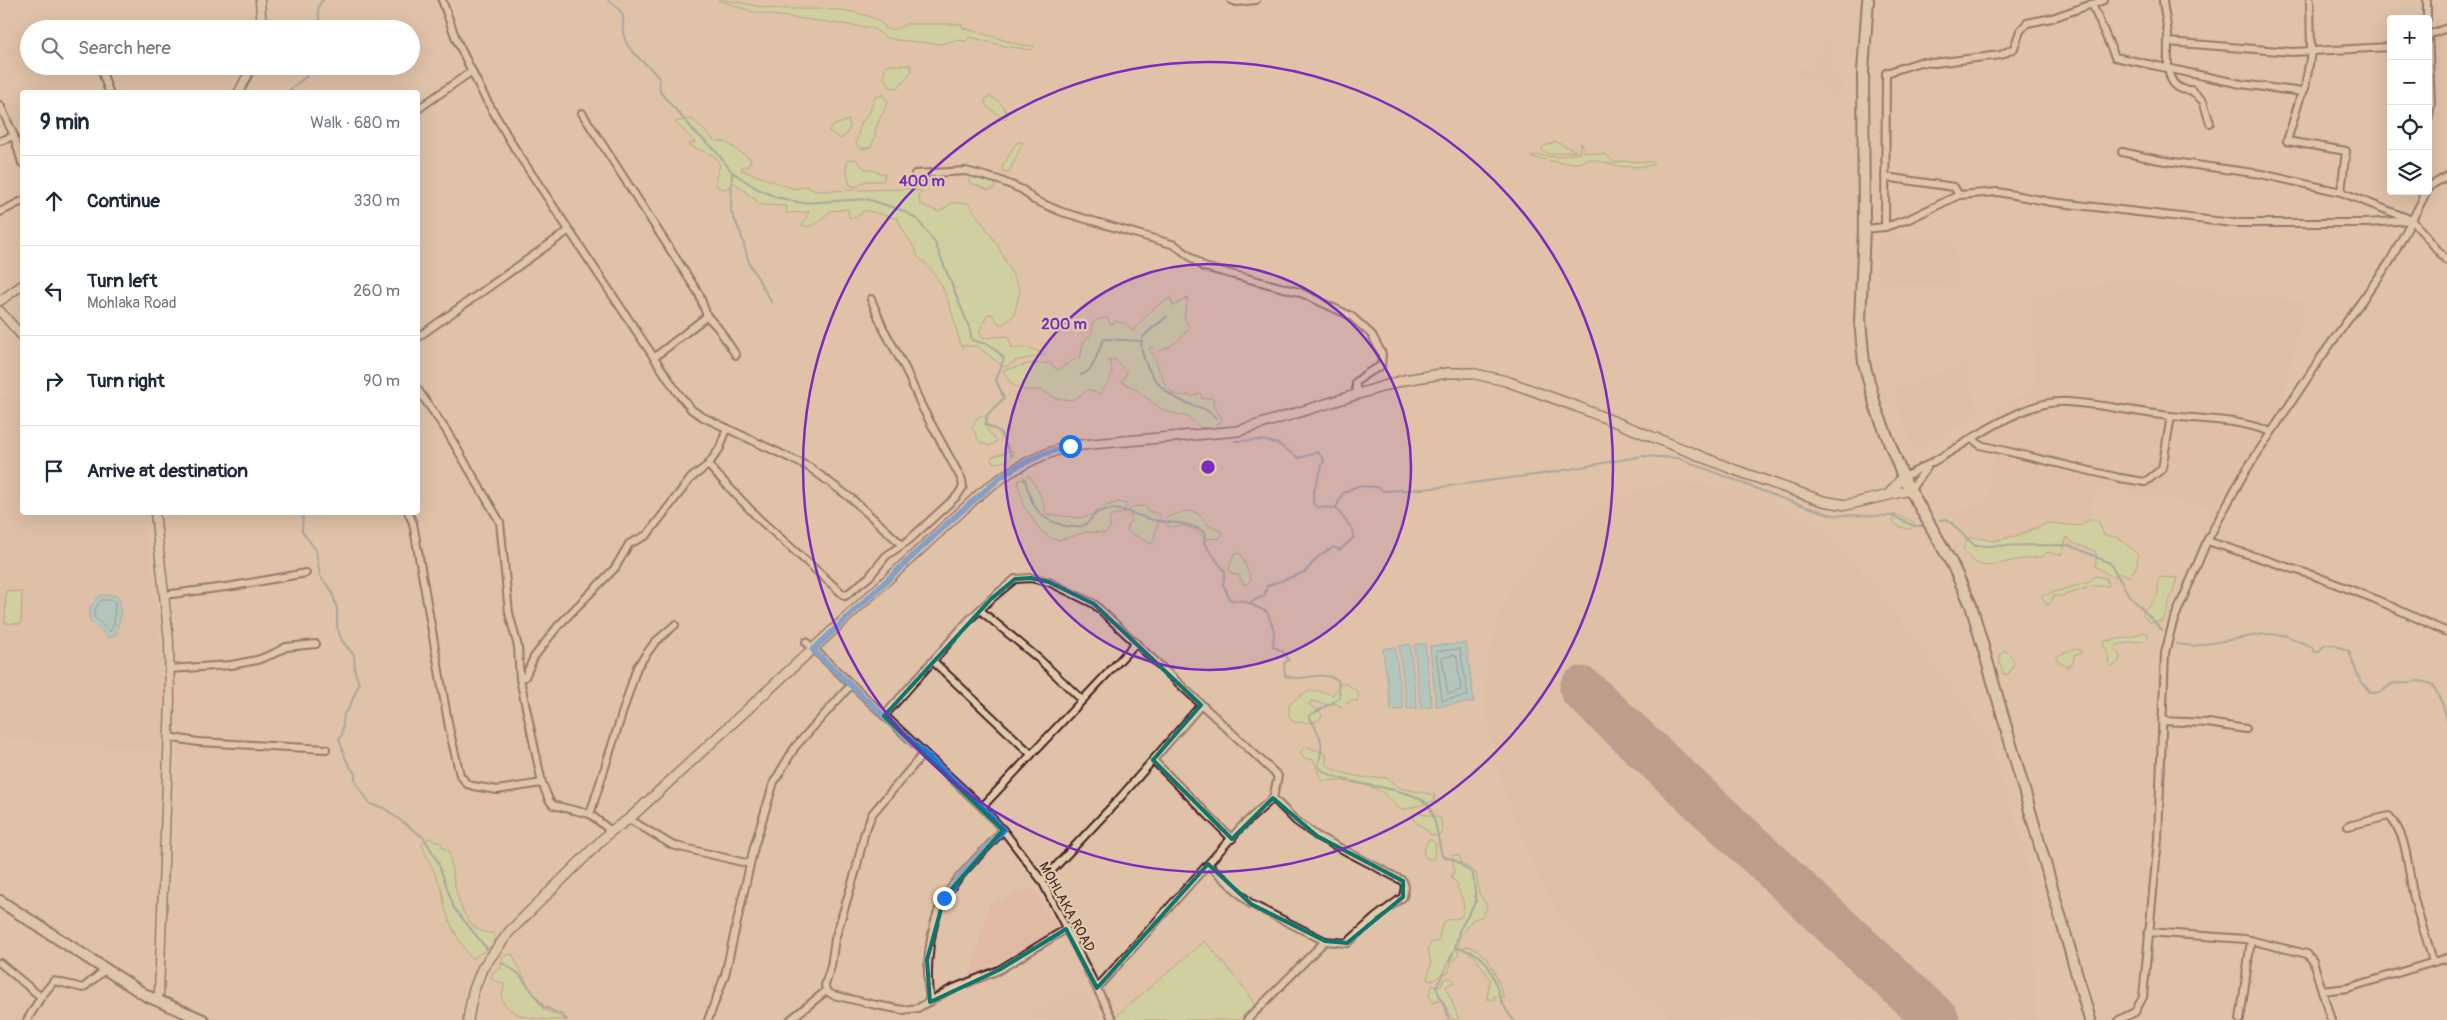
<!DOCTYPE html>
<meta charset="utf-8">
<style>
body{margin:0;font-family:Pangolin,sans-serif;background:#f2f2f3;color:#1f2937}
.controls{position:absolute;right:15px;top:15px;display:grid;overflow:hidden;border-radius:5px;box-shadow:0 5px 20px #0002}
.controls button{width:45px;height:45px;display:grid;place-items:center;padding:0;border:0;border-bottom:1px solid #e0e1e3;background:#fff;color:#1f2937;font:25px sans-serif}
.stop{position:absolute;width:15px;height:15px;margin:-11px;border:4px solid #1a73e8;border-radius:50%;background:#fff}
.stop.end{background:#1a73e8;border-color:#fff;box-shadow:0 1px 5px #0008}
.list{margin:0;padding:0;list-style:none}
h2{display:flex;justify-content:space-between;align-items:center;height:65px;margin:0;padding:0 20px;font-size:21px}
h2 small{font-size:16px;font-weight:400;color:#747a83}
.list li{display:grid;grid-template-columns:32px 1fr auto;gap:15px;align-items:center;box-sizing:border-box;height:90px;padding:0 20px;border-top:1px solid #e0e1e3}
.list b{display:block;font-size:19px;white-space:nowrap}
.list p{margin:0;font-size:16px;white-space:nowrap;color:#747a83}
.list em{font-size:16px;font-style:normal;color:#747a83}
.icon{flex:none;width:28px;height:28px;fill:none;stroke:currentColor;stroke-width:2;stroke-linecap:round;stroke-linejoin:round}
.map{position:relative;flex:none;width:2447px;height:1020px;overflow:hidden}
.search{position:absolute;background:#fff;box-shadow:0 5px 20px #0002;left:20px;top:20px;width:400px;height:55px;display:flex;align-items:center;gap:12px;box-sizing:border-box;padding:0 18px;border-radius:28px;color:#747a83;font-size:19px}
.panel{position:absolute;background:#fff;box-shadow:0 5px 20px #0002;left:20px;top:90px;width:400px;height:425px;border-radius:5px}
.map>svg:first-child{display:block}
.built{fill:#e0baa5}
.green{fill:#bfde96;stroke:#847e60}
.water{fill:#7dcbda;stroke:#698694}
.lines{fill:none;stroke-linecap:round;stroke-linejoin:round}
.shore{stroke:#5e6471;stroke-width:1}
.stream{stroke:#698694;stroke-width:2}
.runway{stroke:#947069;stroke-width:45}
.minor-casing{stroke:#4a1f2b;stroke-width:10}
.tertiary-casing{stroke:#4a1f2b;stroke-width:11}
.secondary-casing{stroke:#4a1f2b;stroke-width:12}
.primary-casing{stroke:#4a1f2b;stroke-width:14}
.minor{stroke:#deccaa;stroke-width:6}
.tertiary{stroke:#deccaa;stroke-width:8}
.secondary{stroke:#deccaa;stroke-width:9}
.primary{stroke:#deccaa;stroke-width:10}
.route{stroke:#1a73e8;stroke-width:6}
.marked{fill:none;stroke:#0f766e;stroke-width:4;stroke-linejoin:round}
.ring{fill:none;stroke:#7b2cbf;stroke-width:2.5}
.labels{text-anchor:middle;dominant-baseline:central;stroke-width:4.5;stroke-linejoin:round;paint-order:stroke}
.street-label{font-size:14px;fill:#4a1f2b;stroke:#deccaa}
.centre{fill:#7b2cbf;stroke:#deccaa;stroke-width:2.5}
.ring-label{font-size:15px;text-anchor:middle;font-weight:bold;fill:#7b2cbf;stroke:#deccaa;stroke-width:4.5;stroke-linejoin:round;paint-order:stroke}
</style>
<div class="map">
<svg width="2447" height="1020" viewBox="0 0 2447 1020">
<rect width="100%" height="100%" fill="#dfc2a7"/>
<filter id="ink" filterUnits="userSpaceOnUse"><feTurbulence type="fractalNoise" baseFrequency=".02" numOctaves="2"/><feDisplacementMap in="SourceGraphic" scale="10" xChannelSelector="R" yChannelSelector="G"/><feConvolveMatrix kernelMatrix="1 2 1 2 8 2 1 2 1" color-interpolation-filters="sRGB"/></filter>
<g filter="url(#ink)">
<g class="built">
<polygon points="1827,41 1834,43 1828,74 1845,78 1842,89 1838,89 1836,100 1830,98 1831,91 1818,81 1798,74 1800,67 1814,71 1817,63 1813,62 1815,56 1824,55"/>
<polygon points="1880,236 1954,242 1958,283 1956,287 1878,282 1877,241"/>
<polygon points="2127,279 2305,302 2278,414 2215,507 2096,486 2081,541 2035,539 1971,542 1947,511 1987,506 1994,461 1996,409 2037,388 2030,298"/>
<polygon points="1965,363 1978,416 1917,448 1913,444 1903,422 1895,390"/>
<polygon points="0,395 22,399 22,512 144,513 165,691 160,750 0,738"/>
<polygon points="1665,483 1732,487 1761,493 1780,506 1811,522 1839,544 1912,634 1989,740 2024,848 2034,935 2035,1020 1673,1020 1603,963 1562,919 1534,868 1494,760 1488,721 1485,678 1496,625 1512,587 1559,532 1605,501"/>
<polygon points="1033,887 1055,927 1053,933 970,976 990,904"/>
<polygon points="1082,987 1100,1020 1020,1020"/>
</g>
<g class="green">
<path d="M718,0C736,0 751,6 768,8C803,12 858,2 885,26V29C893,30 898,29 905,24H961L963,28L1021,45L1034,46L1032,50L1005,46L970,37L966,41L955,40L940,44L896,40L885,37L873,28L757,13Z"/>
<polygon points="890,65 910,65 912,71 897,88 890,87 884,77 885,66"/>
<polygon points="883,95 888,102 876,127 874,140 871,147 861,149 856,143 861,123 869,114 875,97"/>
<path d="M989,96C997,99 1005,106 1007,115L1005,119L986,106L985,100Z"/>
<path d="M692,119L715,141L725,142L751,159L748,166H743L741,170L794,189L807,186L815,191L909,189L923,192L918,195L920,204L939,212L952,203H968L997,244L1020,290L1014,315L1005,323L999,324L992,314H988L979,331L984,338L1008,336L1012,348H1029L1047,355L1018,360L1004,367L977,346H961C952,315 946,277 918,257C913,241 904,236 898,219L865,210L856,218H849L848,209L830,211C821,220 815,228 802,226L809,212L786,213L787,206L762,205L733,182L726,189L717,187L716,178L720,165L715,156L688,145L695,142L675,122Z"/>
<polygon points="848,120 850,126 847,134 841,139 828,131 833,126"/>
<path d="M1023,142L1009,172L1003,171L1002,166C1009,159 1010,150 1017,143Z"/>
<polygon points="1556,142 1576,151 1550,154 1541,150 1544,146"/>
<polygon points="1581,143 1584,146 1584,152 1606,155 1615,163 1622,161 1653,162 1653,165 1636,167 1619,166 1590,159 1578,163 1563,163 1531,157 1536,155 1556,157 1579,153"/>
<polygon points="855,159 864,168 885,174 883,181 865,181 856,187 850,185 846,169 848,160"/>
<polygon points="974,175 995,183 995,188 988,190 969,182 969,177"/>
<path d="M1170,298L1173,306L1188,298L1184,317L1189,327C1183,338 1171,347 1159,351L1151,346L1149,349C1162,363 1160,402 1189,395L1191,397L1200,393L1202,399L1213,398V405L1222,419L1214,429L1200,427C1185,410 1179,418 1162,409C1147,400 1139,389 1122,382L1127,372L1115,359L1109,360C1116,375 1109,383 1099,394L1088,389L1074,400L1055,398L1041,390H1023L1010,383L1003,370L1029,364L1050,363L1057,370L1081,356L1083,343L1092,333V324L1097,320L1107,318L1111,325L1116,322L1125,323L1133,331L1154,308Z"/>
<polygon points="984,415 987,421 987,430 997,441 989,446 980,442 972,428 978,417"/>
<polygon points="1013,450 1014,454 1009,460 996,463 991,461 992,457"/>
<polygon points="1029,475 1042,499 1046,514 1080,518 1092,515 1100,508 1118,502 1127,504 1123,513 1112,515 1109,520 1110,527 1106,533 1086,532 1060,540 1052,539 1041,531 1024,506 1018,484 1019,480 1026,479"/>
<path d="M1142,506H1147L1148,511L1159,514L1161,517C1154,525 1157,535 1152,544L1128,532L1127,526L1132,519L1129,510L1132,507Z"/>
<path d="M1191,511L1199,514L1208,525L1222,532L1220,538L1205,539C1194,526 1185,525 1169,527L1164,522L1166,518L1182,512Z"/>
<polygon points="1894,514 1914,522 1914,526 1910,529 1900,527 1893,522"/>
<path d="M2089,520H2098L2104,535L2119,538L2138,555L2137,565L2130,576L2117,573L2114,578L2095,566L2097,556L2095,551L2073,543L2067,537L2061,555L2047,552L2042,557C2031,558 2019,559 2007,562C1985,567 1978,570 1963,549L1968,539L1973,537L1994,541L2016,536L2048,523L2080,526Z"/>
<polygon points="1235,553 1241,554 1251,580 1247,584 1243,584 1239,575 1232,574 1229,569"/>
<polygon points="2095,576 2106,578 2109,586 2092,586 2062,596 2054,596 2048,606 2041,596 2090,582"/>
<polygon points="2161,577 2177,578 2163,621 2150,622 2143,616 2143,610 2150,606 2158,595 2158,581"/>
<polygon points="6,591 22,592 21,624 5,623"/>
<polygon points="2143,632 2148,634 2148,638 2145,641 2130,642 2117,645 2115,650 2120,654 2120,660 2112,667 2108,662 2109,656 2103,644 2105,641 2132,637"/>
<polygon points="2073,649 2080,650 2082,653 2074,655 2073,663 2067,667 2057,660 2057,656"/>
<path d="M2005,650L2012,657L2014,664L2008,675L2003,674C2001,666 1996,657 2005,650Z"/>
<path d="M1339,684H1347L1358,692V701L1351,700L1343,707L1334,703L1329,705L1311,701L1309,705L1320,711L1322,716C1315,726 1304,722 1293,722L1289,716V705C1306,690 1312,687 1333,695Z"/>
<path d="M1308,747L1326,754V765C1339,773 1355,777 1370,778C1376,778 1381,777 1387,778L1399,788L1435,795L1434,801L1402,810C1393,805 1390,798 1382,792C1370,784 1336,778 1321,781L1314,760L1303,758L1301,751Z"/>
<polygon points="1417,813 1441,818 1442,833 1436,836 1429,834 1427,830 1414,821 1414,817"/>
<path d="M429,838L442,844L444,849L449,850C453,876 458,936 494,933L493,945L472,959C463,948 450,926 446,911C443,903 444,893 440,885C434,870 427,859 422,843Z"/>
<polygon points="1428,840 1432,840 1436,844 1433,860 1426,858 1423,853"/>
<path d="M1456,855L1460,857L1461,863L1476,873L1479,893L1487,906L1483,916L1472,920L1461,934L1458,943V956L1452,960L1448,973L1440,975L1435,980H1427L1431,964L1428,948L1431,943L1438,941L1442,926L1446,920L1460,918C1468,907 1461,896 1457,887L1459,885L1451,878L1454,871L1452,856Z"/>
<polygon points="1205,941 1246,990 1254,1005 1239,1020 1119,1020 1116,1016"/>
<path d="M1468,946C1493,955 1495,976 1504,997L1495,996L1494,999H1487L1490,979L1476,958L1463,949Z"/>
<path d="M512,954L527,984L543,1009L567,1020C543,1020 510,1020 502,999C501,994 505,990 504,984L491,979L492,973L501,968L503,956Z"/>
<path d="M1450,978L1454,980L1453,983L1447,985L1446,988C1451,999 1455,1009 1459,1020H1453L1442,1000L1432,1003L1429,994L1433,985L1441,986L1444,979Z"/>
</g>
<g class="water">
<polygon points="100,595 113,595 119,597 121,615 115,636 108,638 89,619 90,607"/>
<polygon points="1466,643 1474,702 1436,706 1430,646"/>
<polygon points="1410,644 1417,708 1407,709 1399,646"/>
<polygon points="1425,644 1432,707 1421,708 1414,645"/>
<polygon points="1395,647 1403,709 1391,710 1383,649"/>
</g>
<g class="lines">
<g class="shore">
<polygon points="101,600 112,600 115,602 114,624 110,632 94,617 95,609"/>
<polygon points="1460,649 1468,696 1442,700 1436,652"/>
<polygon points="1454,655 1457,657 1461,690 1448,694 1442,658"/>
</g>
<g class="stream">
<path d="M608,0C634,19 617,19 625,40C631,55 649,65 659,78L660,92L696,133L715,150L732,172L756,188L776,197L802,203L867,199L904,211L918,220L935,243L969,327L972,340L990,345L1004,358L996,380L1004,398L988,414L985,424L1000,432L1012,456"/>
<path d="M322,29C320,18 314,8 323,0"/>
<polyline points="287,92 308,75 307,68 311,66"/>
<polyline points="732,172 731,211 741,234 749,263 772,303"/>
<path d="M1167,316C1146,336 1133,334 1147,366C1157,386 1170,398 1192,405C1202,408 1209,410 1216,418"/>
<path d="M1081,375C1098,368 1095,353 1104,339L1141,341"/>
<polyline points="1235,441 1263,440 1278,444 1299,458 1318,452 1324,460 1313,494 1313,503 1317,507 1336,508"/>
<path d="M1024,478C1028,488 1030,501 1037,510C1047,522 1072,532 1086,524C1091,521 1093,515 1097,513C1116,503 1136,516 1153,520C1172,524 1189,521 1205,533L1204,543L1225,572L1223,584L1230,600L1244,601L1267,612L1274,630L1273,647L1282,651L1289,660L1284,663L1285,676C1304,683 1319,669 1338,680L1340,698L1309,716C1321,738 1325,740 1318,766C1335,788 1418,784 1430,808C1437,823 1438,840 1442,856L1455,860L1473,874L1476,901L1459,931L1455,948C1504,953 1488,994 1514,1020"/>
<polyline points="303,512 302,531 316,550 320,576 332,591 337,609 337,627 342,641 354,655 355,672 359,684 348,710 344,713 342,735 339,739 346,760 355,774 355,781 370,804 384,808 424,838 438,862 454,908 487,949"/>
<polyline points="1940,520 1947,519 1975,546 2069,545 2110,563 2129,595 2162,630"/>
<polyline points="1252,604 1252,601 1264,596 1267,586 1305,572 1318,557 1333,547 1340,550 1353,538 1353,530 1336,508 1343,493 1357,486 1377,487 1384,491 1425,489 1542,474 1643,456 1678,458 1783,499 1832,515 1893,516 1914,526 1923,526"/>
<path d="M2176,644L2194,646L2264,634L2284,635L2312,647L2315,652H2319L2324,645H2334L2349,651L2360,681L2371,693L2381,692L2393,683C2410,686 2413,676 2433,685L2443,705L2447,720"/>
<polyline points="501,962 518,973 544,1007 562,1015 567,1020"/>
<path d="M1449,1020C1447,1008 1440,999 1436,987C1444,974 1448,962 1455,949"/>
</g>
<polyline class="runway" points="1582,689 1937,1020"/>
<defs>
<g id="minor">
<polyline points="442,0 456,39 483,94 515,149 677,392 692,410 703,417 809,467 852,499 901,544"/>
<polyline points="1231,0 1237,2 1256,0"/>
<path d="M2163,0C2164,12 2167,23 2168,35C2169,55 2161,91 2191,90L2203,101L2210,123"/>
<polyline points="2310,0 2311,52 2305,88 2300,98 2287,141 2346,151 2341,192"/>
<polyline points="2092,4 2115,57 2241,84 2303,92"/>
<polyline points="2427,19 2427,0"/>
<polyline points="2428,33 2431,103 2428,121"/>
<polyline points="2428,35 2447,28"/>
<polyline points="2168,42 2292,52 2391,47"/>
<polyline points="101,69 109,92"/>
<polyline points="0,105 14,136 22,163"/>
<polyline points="418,109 472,71"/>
<polyline points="582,113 699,294 707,316 718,328 736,355"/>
<polyline points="0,141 14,136"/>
<polyline points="2122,152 2159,160 2261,174 2341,192 2412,220 2447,261"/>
<polyline points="915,174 966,171 999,180 1023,190 1034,200 1062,212 1175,245 1204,267 1299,292 1351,316 1372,335 1382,354 1381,366 1366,374 1356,382 1356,388 1361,393"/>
<polyline points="1885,177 1954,187 1959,195"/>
<polyline points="2428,190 2432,185 2447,176"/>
<polyline points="0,212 22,201"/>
<polyline points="1885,227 1886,73 1920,62 1934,63 2001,55 2014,48 2020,31 2027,23 2052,18 2104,0"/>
<polyline points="1864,229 1885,227 1909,219 1959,195 1998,192 2051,202 2233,223 2366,223 2412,220 2427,191"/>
<polyline points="418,337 568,231"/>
<polyline points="655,357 707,316"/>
<polyline points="418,390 446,430 500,522 509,613 518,647 520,679 542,783 549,800 553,805 590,814 611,831"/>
<polyline points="1972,438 1980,445 2120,478 2145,482 2162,469 2171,416"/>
<polyline points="708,465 759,519 845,596 869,577 886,556 909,540 957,496 963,487 962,480 923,409 905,368 883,328 871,299"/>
<path d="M1903,477C1948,458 1985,425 2031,408C2042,404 2055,401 2068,402C2099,404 2131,411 2162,415C2199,420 2237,418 2271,432"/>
<polyline points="1910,490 1927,468"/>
<polyline points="408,512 413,523 450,733 460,775 467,784 473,786 497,790 542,783"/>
<polyline points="2207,541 2315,576 2375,599 2447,632"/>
<polyline points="164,595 233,586 306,573"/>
<polyline points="980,610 1039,659 1082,700"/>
<polyline points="806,642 982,807 1003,830 1042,881 1113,1020"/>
<polyline points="934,662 1031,754"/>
<polyline points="169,669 231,665 257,660 273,654 286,647 316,644"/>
<polyline points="520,679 525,677 534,657 558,626 615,568 629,544 647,535 691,478 708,465 720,448 727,428"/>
<polyline points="884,716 968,621 991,599 1015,579 1031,578 1049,582 1094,604 1278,776 1273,798 1242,826 1097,988"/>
<polyline points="2162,721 2208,723 2246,729"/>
<polyline points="168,737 198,742 326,749"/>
<polyline points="924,753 872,814 864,835 856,870 835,939 831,966 825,985 826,991 833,995 876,1005 903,1010 918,1008 949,990 999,970 1066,929"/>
<polyline points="1153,760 1232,839"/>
<polyline points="1273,798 1296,821 1317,836 1403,881 1405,887 1403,897 1376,917 1347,943 1325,941"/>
<polyline points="982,807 1136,643"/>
<polyline points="590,814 637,667 655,642 675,625"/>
<polyline points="629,819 672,845 750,864"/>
<path d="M2348,826L2389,816C2410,838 2407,874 2415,902C2420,922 2428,941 2433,962"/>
<polyline points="1208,864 1251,904 1325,941 1247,1020"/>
<polyline points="1042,881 1119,799 1201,705"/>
<polyline points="2148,932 2245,939 2307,954 2313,961 2331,1020"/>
<polyline points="0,963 41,997 54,981 83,988 106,969"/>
<polyline points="2322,991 2348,988 2447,958"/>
<path d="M930,1002C925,972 929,923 945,897C960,872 984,852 1003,830"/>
<polyline points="27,1020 41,997"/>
<polyline points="708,1020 725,975 754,847 774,782 795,747 851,685"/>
<polyline points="790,1020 826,991"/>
<polyline points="2119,1020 2135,1012 2143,997 2158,839 2165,653 2173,622 2207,541 2243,475 2322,356 2389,263 2412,220"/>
<polyline points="2240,1020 2251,940"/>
</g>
<g id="tertiary">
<polyline points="260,0 262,29"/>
<polyline points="239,92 252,66"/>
<polyline points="0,301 22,285"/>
<polyline points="0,311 22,336"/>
<polyline points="155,512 169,641 170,701 159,993 156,1000"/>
</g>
<g id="secondary">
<polyline points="1888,495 1903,477"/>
<path d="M468,1020L473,992L482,969L509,932L611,831L629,819L980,494C1010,470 1033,457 1070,446L1238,431L1404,380L1447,373H1471L1506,381L1578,407L1735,470L1823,501L1846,505L1910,490"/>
</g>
<g id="primary">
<polyline points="1868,0 1863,71 1864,229 1860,321 1864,363 1876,408 1903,477 1952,564 1971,605 2090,1020"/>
<polyline points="0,901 147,996 203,1020"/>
</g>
</defs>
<use href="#minor" class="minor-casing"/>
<use href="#tertiary" class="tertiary-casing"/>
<use href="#secondary" class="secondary-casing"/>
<use href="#primary" class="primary-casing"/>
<use href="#minor" class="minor"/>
<use href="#tertiary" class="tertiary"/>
<use href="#secondary" class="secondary"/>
<use href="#primary" class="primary"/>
</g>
</g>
<g class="lines" filter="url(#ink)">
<polyline class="route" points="944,898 963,873 1003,830 982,807 813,650 950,521 1001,477 1016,467 1044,454 1070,446"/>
</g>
<path d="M0 0H2447V1020H0ZM1031,578L1049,582L1094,604L1201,705L1153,760L1232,839L1273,798L1317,836L1403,881V897L1347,943L1325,941L1251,904L1208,864L1097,988L1066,929L999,970L930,1002L927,960L944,898L1003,830L884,716L991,599L1015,579Z" fill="#dfc2a7" fill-opacity=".55" fill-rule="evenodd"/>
<path class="marked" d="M1031,578L1049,582L1094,604L1201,705L1153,760L1232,839L1273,798L1317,836L1403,881V897L1347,943L1325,941L1251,904L1208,864L1097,988L1066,929L999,970L930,1002L927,960L944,898L1003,830L884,716L991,599L1015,579Z"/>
<circle cx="1208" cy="467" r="203" fill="#7b2cbf" fill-opacity=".12"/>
<g class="ring">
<circle cx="1208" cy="467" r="203"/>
<circle cx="1208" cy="467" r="405"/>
</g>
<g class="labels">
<g class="street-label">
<text transform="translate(1067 907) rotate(61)">MOHLAKA ROAD</text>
</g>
</g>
<circle cx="1208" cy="467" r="8" class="centre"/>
<g class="ring-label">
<text x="922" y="186">400 m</text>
<text x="1064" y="329">200 m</text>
</g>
</svg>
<div class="controls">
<button>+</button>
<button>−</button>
<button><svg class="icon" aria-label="locate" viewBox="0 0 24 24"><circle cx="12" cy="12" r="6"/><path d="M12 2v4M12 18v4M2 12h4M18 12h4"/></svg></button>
<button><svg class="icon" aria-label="layers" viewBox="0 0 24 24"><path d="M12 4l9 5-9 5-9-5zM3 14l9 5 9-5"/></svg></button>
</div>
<div class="stop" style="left:1070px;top:446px"></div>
<div class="stop end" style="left:944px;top:898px"></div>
<div class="search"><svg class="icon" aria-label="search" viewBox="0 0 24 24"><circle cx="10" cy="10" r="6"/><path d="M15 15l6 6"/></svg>Search here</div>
<section class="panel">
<h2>9 min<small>Walk · 680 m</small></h2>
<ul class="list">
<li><svg class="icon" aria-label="ahead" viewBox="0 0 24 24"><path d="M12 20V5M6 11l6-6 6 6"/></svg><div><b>Continue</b></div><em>330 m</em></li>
<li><svg class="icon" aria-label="left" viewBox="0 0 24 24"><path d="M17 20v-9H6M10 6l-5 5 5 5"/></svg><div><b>Turn left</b><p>Mohlaka Road</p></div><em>260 m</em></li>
<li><svg class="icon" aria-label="right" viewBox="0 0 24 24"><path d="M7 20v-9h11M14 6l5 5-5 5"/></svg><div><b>Turn right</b></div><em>90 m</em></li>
<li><svg class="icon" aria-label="arrive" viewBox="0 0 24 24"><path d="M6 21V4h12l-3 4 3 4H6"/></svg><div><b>Arrive at destination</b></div></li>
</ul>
</section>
</div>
